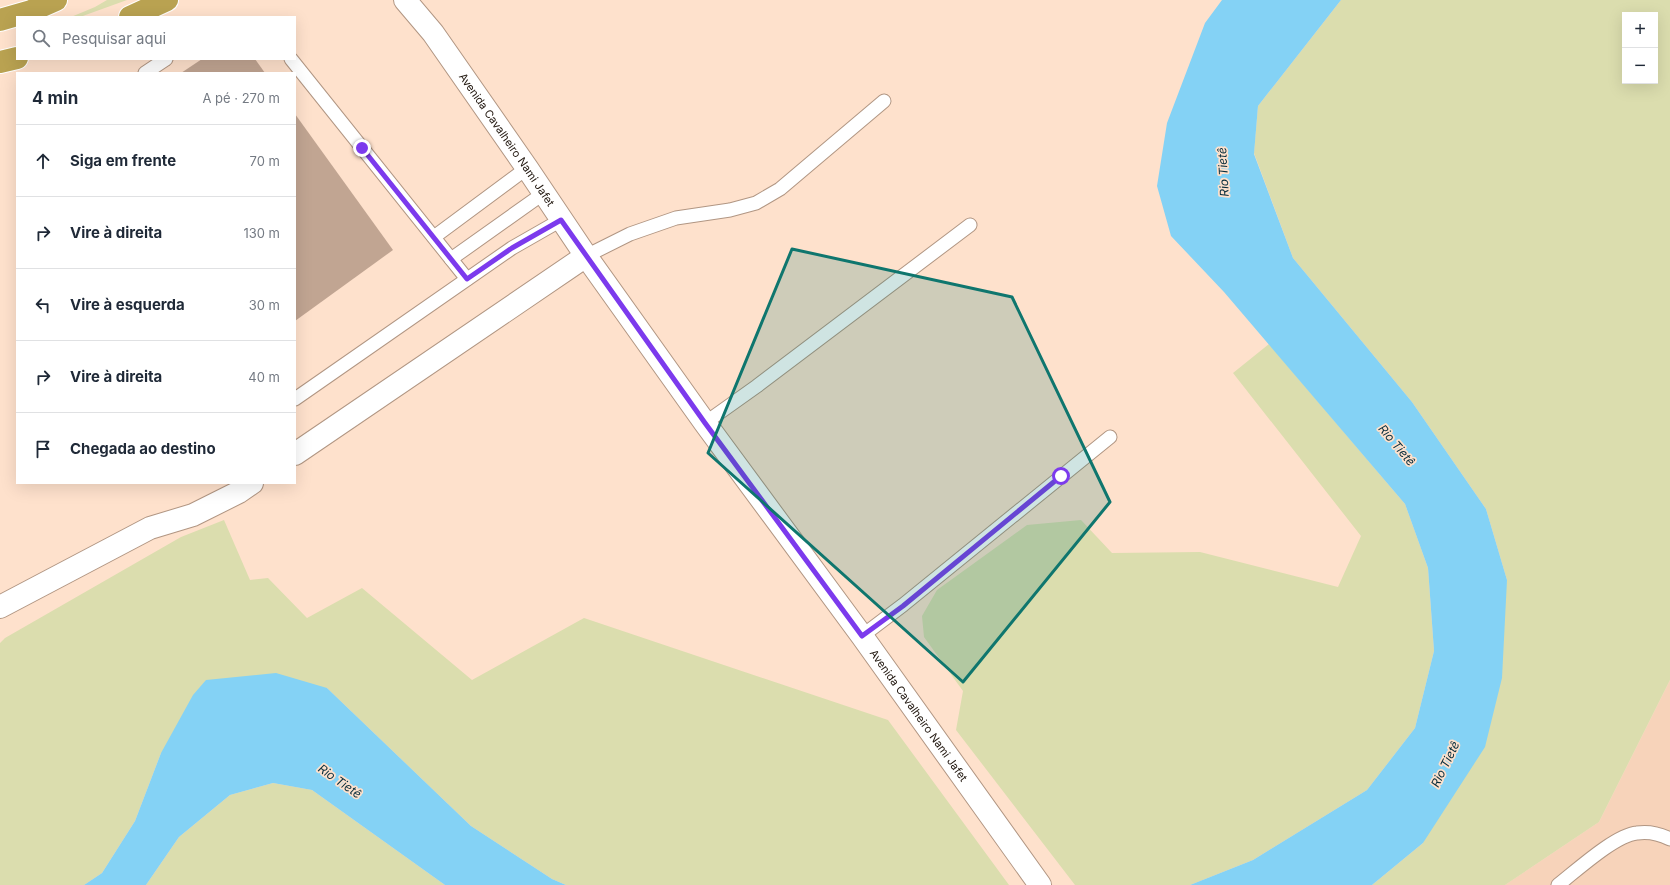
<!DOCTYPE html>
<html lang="pt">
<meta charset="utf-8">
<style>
body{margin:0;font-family:Inter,sans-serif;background:#f2f2f3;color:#1f2937}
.controls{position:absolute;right:12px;top:12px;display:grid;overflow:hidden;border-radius:0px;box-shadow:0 4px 16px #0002}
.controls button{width:36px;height:36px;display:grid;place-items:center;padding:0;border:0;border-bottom:1px solid #e0e1e3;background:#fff;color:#1f2937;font:20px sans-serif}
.stop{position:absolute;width:12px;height:12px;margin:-9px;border:3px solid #7c3aed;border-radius:50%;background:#fff}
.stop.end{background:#7c3aed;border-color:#fff;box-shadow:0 1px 4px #0008}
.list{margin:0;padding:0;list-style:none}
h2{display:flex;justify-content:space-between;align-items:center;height:52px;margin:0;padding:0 16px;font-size:17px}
h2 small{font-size:13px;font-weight:400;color:#747a83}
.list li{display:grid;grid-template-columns:26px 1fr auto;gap:12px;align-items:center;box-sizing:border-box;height:72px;padding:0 16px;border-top:1px solid #e0e1e3}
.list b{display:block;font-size:15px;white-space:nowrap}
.list em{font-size:13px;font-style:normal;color:#747a83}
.icon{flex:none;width:22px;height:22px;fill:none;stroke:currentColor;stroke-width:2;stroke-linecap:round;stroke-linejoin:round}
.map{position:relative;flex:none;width:1670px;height:885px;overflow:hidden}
.search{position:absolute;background:#fff;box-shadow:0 4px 16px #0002;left:16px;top:16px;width:280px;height:44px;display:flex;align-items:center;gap:10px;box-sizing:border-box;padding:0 14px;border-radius:0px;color:#747a83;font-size:15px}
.panel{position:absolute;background:#fff;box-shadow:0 4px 16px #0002;left:16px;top:72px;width:280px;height:412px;border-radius:0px}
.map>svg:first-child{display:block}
.built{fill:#f7d3ba}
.green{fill:#dbddae;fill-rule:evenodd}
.water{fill:#84d2f5}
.building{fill:#c1a592}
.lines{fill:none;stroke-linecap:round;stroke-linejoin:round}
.lane-casing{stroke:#b19683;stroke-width:15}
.street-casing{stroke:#b19683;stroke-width:24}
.secondary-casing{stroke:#b19683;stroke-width:24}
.highway-casing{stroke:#fff;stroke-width:24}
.lane{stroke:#fff;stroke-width:13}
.street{stroke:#fff;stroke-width:22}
.secondary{stroke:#fff;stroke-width:22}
.highway{stroke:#b9a251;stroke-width:22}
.route{stroke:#7c3aed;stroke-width:5}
.marked{fill:#0f766e;fill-opacity:0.2;stroke:#0f766e;stroke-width:3;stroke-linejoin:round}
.labels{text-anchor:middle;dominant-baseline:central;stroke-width:3.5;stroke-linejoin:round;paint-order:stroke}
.street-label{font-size:11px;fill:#20160e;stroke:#fee1cc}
.water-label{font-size:12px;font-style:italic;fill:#082d3c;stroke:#fee1cc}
</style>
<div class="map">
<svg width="1670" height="885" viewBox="0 0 1670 885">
<rect width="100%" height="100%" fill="#fee1cc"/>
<polygon class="built" points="1670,680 1670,885 1505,885 1599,822"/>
<g class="green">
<polygon points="107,0 127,0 80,17 71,17 95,7"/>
<path d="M1341,0H1670V680L1599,822L1505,885H1372L1423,843L1507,580L1486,509L1412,402L1293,258L1254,153L1258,106ZM1625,15H1655V81H1625Z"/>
<polygon points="1269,344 1405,504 1428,568 1434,651 1415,728 1367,790 1253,860 1190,885 1075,885 956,730 963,691 924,637 922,616 937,590 1027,525 1081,520 1112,553 1200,552 1338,587 1361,536 1233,373"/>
<polygon points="224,520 250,580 268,578 307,618 362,588 472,680 584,618 888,720 1009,885 566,885 552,879 471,826 327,688 161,753 135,821 102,873 84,885 0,885 0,643 5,638 181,537"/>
<polygon points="273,783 312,790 445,885 146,885 179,837 230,795"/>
</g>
<g class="water">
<polygon points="1222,0 1341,0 1258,106 1254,154 1293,258 1412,402 1486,509 1507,580 1502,678 1485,747 1423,843 1372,885 1190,885 1253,860 1367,790 1415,728 1434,651 1428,568 1405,504 1224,292 1171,236 1157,186 1167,123 1205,23"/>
<polygon points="276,673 327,688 471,826 552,879 566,885 445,885 312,790 273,783 230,795 179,837 146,885 84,885 102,873 135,821 161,753 193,695 206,680"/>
</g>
<g class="building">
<polygon points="202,59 255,59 265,73 181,73"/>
<polygon points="295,114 393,250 295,321"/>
</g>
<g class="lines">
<defs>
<g id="lane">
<polyline points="291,59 467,279"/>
<polyline points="145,73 166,59"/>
<polyline points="434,237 527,168"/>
<polyline points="586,256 630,234 676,218 730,210 756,203 780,189 884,101"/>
<polyline points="451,259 544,193"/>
<polyline points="295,399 512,248 561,220"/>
<polyline points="705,423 757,386 970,225"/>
<polyline points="862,636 903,605 1110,437"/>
<path d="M1558,885C1576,871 1615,835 1637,833C1649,831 1660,834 1670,839"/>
</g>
<g id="street">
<polyline points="295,454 586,256"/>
<polyline points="0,607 150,528 193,515 239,492 252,483"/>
</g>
<g id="secondary">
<path id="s1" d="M405,0L433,33L527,168L586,256L705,423L862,636L1040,885"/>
</g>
<g id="highway">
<polyline points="130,17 167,0"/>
<polyline points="0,20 31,11 56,0"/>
<polyline points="0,62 17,58"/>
</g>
</defs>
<use href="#lane" class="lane-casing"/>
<use href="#street" class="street-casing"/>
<use href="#secondary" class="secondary-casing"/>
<use href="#highway" class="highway-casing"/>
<use href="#lane" class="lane"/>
<use href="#street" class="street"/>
<use href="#secondary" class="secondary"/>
<use href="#highway" class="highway"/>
</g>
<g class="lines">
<polyline class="route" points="362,148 467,279 512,248 561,220 705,423 862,636 903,606 1061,476"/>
</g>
<path class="marked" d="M792,249L1012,297L1110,502L963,682L708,453Z"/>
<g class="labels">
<g class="street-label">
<text stroke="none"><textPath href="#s1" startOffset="173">Avenida Cavalheiro Nami Jafet</textPath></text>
<text stroke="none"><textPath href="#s1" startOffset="881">Avenida Cavalheiro Nami Jafet</textPath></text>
</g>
<g class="water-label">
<text transform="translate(1223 172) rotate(-93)">Rio Tietê</text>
<text transform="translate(1397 445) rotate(50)">Rio Tietê</text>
<text transform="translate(1445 764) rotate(-64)">Rio Tietê</text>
<text transform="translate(340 781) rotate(35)">Rio Tietê</text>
</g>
</g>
</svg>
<div class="controls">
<button>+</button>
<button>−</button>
</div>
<div class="stop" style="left:1061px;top:476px"></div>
<div class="stop end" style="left:362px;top:148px"></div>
<div class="search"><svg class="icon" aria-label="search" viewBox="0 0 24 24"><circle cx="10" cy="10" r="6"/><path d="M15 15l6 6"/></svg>Pesquisar aqui</div>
<section class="panel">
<h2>4 min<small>A pé · 270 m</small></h2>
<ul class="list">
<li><svg class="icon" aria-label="ahead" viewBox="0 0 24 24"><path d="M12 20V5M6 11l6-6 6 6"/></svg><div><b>Siga em frente</b></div><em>70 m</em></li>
<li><svg class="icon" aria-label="right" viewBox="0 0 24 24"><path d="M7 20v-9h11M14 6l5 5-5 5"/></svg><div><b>Vire à direita</b></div><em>130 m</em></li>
<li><svg class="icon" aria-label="left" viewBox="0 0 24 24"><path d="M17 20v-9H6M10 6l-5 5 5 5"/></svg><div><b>Vire à esquerda</b></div><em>30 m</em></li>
<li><svg class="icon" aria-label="right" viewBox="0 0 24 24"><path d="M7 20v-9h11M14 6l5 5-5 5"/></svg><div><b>Vire à direita</b></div><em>40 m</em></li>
<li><svg class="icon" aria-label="arrive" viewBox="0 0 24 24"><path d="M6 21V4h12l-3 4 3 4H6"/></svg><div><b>Chegada ao destino</b></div></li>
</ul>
</section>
</div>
